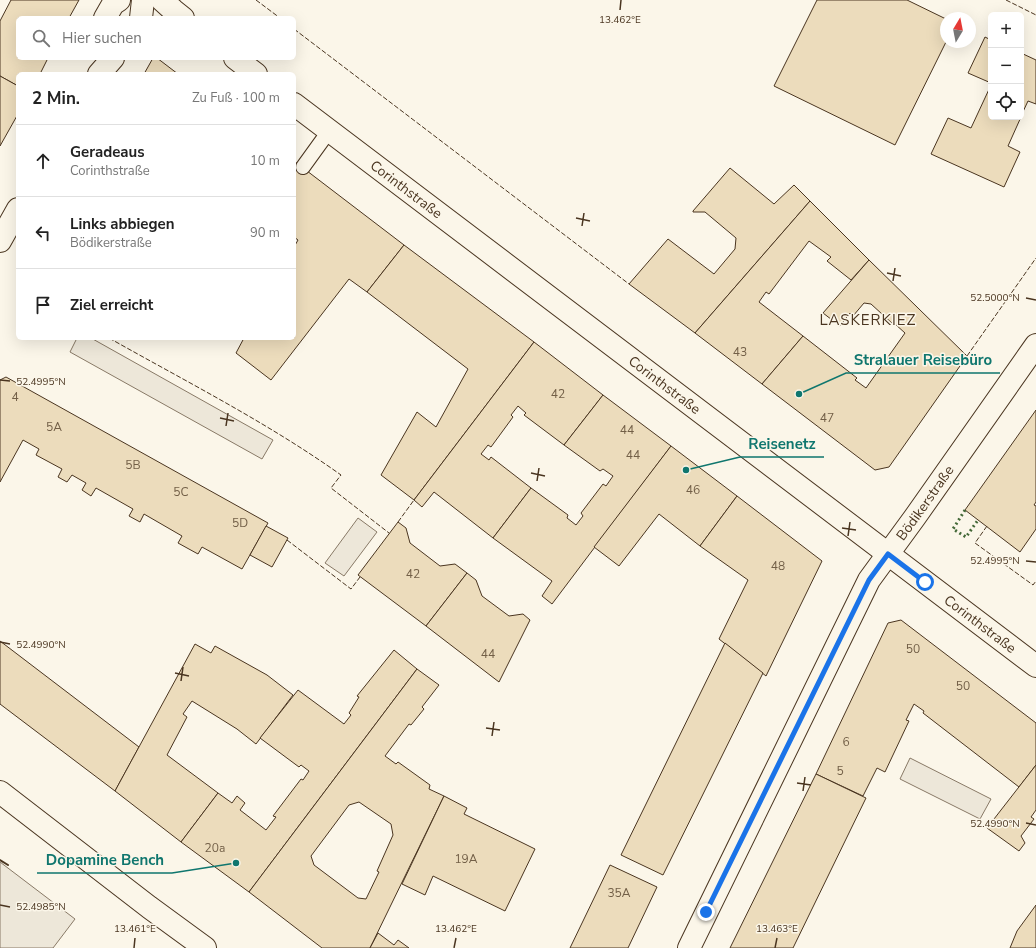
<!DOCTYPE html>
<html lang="de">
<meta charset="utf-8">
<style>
body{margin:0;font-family:"Nunito Sans",sans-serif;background:#f6f6f6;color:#222}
.controls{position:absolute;right:12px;top:12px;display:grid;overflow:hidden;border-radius:6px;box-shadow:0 4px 16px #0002}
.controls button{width:36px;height:36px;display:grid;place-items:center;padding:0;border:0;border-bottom:1px solid #e0e0e0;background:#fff;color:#222;font:20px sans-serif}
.compass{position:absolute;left:940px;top:12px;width:36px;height:36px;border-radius:50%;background:#fff;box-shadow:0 4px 16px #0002;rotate:10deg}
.stop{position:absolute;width:12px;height:12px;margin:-9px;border:3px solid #1a73e8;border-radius:50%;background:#fff}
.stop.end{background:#1a73e8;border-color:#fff;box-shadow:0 1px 4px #0008}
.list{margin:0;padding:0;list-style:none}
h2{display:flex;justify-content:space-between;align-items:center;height:52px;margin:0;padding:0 16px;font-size:17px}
h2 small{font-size:13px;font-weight:400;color:#767676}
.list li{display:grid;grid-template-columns:26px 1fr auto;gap:12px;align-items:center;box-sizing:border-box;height:72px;padding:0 16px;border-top:1px solid #e0e0e0}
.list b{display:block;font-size:15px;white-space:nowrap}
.list p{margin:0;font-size:13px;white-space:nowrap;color:#767676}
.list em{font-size:13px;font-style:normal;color:#767676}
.icon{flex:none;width:22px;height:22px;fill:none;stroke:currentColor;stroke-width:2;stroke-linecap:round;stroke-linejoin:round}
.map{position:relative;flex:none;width:1036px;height:948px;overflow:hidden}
.search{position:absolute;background:#fff;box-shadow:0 4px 16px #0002;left:16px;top:16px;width:280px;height:44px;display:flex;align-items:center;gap:10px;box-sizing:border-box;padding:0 14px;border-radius:6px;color:#767676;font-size:15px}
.panel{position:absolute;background:#fff;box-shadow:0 4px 16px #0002;left:16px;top:72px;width:280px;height:268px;border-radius:6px}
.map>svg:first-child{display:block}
.parking{fill:#ede7d9;stroke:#887966}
.building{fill:#ecdcbc;stroke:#4a3520;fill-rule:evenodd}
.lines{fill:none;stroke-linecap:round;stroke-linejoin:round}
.service-casing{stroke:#4a3520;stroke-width:16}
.minor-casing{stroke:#4a3520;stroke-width:24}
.primary-casing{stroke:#4a3520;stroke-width:24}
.service{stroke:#fbf6e9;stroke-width:14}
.minor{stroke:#fbf6e9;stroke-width:22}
.primary{stroke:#fbf6e9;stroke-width:22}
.hedge{stroke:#436837;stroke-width:3;stroke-dasharray:2 3;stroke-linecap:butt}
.fence{stroke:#4a3520;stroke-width:1;stroke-dasharray:5 2;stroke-linecap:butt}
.wall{stroke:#4a3520;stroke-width:2}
.route{stroke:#1a73e8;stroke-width:5}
.ticks{fill:none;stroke:#4a3520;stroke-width:1.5}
.labels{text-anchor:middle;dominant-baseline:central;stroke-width:3;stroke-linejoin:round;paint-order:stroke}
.number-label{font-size:12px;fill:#725f47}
.street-label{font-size:14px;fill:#4a3520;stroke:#fbf6e9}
.neighbourhood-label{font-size:15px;letter-spacing:1px;fill:#4a3520;stroke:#fbf6e9}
.ticks-label{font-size:10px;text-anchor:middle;fill:#4a3520;stroke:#fbf6e9;stroke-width:3;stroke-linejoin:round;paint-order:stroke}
.leader{fill:none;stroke:#0f766e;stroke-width:1.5}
.callout-dot{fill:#0f766e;stroke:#fbf6e9;stroke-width:1.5}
.callout-label{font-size:15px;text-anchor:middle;font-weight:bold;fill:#0f766e;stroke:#fbf6e9;stroke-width:3;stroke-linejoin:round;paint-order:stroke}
</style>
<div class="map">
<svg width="1036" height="948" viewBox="0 0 1036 948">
<rect width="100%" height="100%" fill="#fbf6e9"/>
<g class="parking">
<polygon points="77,338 91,338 273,440 262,459 70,352"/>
<polygon points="358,518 377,532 344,576 325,563"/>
<polygon points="910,758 991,799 980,819 900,779"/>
<polygon points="0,862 75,919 53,948 0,948"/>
</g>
<g class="building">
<polygon points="11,0 79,0 69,18 18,18 18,58 48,58 40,74 18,74 18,86 0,76 0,21"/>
<polygon points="817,0 907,0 946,19 946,42 895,145 774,86"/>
<polygon points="985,37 991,40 991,83 968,73"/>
<polygon points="1021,53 1036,60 1036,104 1028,101 1021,116"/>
<polygon points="153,58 157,58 178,74 144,74"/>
<polygon points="0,76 18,86 18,114 0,146"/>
<polygon points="991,85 991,117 1021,117 1008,146 1020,152 1004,187 931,154 948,118 971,128"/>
<polygon points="294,161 404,245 367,292 349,279 271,380 236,353 244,338 294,338 294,247 298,240 294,237"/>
<polygon points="730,168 774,204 794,185 810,201 695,333 629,284 668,239 714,274 735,249 736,238 705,212 693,212 693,211"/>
<polygon points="810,201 869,260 851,280 827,261 831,257 809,241 769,294 766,292 759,302 803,336 762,384 695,333"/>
<polygon points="404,245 534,342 414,500 381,475 417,412 436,427 468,369 367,292"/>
<polygon points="869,260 967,356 889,467 875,470 762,384 803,336 857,378 855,380 866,388 905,333 895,324 894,325 871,304 864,303 853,316 850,313 840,326 823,313"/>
<polygon points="534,342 603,395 564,445 524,415 526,413 518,406 511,415 513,417 491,447 488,445 481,454 489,460 491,457 531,488 493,538 434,492 422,507 414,500"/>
<polygon points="6,377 268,523 242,569 202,547 198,554 178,543 182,536 144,514 140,522 129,516 133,509 96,488 91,496 82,490 86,483 72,475 67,482 58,477 62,469 36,455 39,449 23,440 0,482 0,380"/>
<polygon points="603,395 671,446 552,604 542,596 552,581 493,538 531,488 568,515 567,518 576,525 583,516 581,513 603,484 606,486 613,476 603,469 600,471 564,445"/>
<polygon points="1036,410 1036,502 1034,505 1036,506 1036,529 1020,552 965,510"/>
<polygon points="671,446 737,496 700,546 659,514 619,566 594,547"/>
<polygon points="737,496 822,561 766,676 719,639 748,580 700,546"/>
<polygon points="398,522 406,528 410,543 440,566 455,564 467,573 426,626 358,575"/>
<polygon points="266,526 288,538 272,567 250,555"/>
<polygon points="467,573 476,580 482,596 509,616 523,614 530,620 499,682 426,626"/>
<polygon points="901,620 1036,723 1036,765 1019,787 923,713 924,711 914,704 906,720 909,721 885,772 877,768 863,796 816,774 888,623"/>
<polygon points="0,641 139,747 115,791 0,704"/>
<polygon points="725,643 763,673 663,875 621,855"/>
<polygon points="195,644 211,653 215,646 267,675 293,695 256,744 237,729 192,701 183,714 187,717 167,755 218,793 181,842 115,791"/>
<polygon points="394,650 417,669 249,892 181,842 218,793 232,803 237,796 245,803 240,810 266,830 276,817 273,816 301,779 303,780 309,771 301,765 299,767 260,738 298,690 344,724 351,715 349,713 359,697 357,696"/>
<path d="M417,669L439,685L422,707L424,709L411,725L409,724L385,756L396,764L398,762L430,785L429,789L444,796L370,948H322L249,892ZM359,802L391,824L393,835L377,871L379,872L366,899L358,898L314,865L311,856L349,805Z"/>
<polygon points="1036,765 1036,810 1031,817 1034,819 1021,836 1025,843 1019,851 987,828"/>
<polygon points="816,774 866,798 793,948 730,948"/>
<polygon points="444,796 467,808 464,814 535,849 505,911 433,876 425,895 402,884"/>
<polygon points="610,865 657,887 628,948 570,948"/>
<polygon points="1036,905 1036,948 1010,948 1017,931"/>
<polygon points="378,933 394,945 398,940 409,948 370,948"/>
</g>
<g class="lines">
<defs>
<polyline id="service" points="303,167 329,131"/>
<g id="minor">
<polyline points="162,0 173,10 183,18"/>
<polyline points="105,18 113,4 119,0"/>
<polyline points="141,18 143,0"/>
<polyline points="235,58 256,74"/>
<polyline points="99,74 113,58"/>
<path id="s1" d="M294,104L1036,666"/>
<polyline points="0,241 18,209"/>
<path id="s2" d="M689,948L869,580L915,517L1036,345"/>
</g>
<polyline id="primary" points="0,792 149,907 205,948"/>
</defs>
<use href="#service" class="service-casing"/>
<use href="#minor" class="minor-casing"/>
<use href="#primary" class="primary-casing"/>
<use href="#service" class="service"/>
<use href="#minor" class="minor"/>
<use href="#primary" class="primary"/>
<polyline class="hedge" points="965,510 953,529 966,537 978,520"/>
<g class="fence">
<polyline points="256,0 280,18"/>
<polyline points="1006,0 1036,15"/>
<polyline points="294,29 629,284"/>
<path d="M109,338C187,382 268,423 341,475L331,488L389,533"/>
<polyline points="967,356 1036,258"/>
<polyline points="398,522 414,500"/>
<polyline points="987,526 975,543 1033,585 1036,581"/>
<polyline points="287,540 351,589 360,577"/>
</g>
<polyline class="wall" points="0,860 8,865"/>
</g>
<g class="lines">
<polyline class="route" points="706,912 869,580 888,554 925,582"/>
</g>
<path class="ticks" d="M620,10L621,0M576,218L590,221M582,226L584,213M887,273L901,276M893,281L895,268M1026,298L1036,300M0,380L10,381M220,418L234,421M226,426L228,413M531,473L545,476M537,481L539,468M842,528L856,530M848,536L850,522M1026,561L1036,562M0,642L10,644M175,673L189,676M181,681L183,667M486,728L500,730M492,736L494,722M797,783L811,785M803,791L805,777M1026,823L1036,825M0,905L10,907M134,948L135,938M454,948L456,938M775,948L777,938"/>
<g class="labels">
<g class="number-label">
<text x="740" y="352">43</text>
<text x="558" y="394">42</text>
<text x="15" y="397">4</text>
<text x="827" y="418">47</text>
<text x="54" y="427">5A</text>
<text x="627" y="430">44</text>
<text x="633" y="455">44</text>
<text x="133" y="465">5B</text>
<text x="693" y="490">46</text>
<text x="181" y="492">5C</text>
<text x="240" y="523">5D</text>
<text x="778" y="566">48</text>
<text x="413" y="574">42</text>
<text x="913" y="649">50</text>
<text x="488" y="654">44</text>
<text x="963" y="686">50</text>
<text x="846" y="742">6</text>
<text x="840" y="771">5</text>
<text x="215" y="848">20a</text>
<text x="466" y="859">19A</text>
<text x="619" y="893">35A</text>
</g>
<g class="street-label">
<text stroke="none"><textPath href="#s1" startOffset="141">Corinthstraße</textPath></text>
<text stroke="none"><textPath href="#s1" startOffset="465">Corinthstraße</textPath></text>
<text stroke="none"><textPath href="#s2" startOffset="505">Bödikerstraße</textPath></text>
<text stroke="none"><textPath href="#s1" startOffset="861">Corinthstraße</textPath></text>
</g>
<g class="neighbourhood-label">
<text x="868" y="320">LASKERKIEZ</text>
</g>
</g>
<g class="ticks-label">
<text x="620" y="23">13.462°E</text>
<text x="995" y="301">52.5000°N</text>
<text x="41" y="385">52.4995°N</text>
<text x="995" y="564">52.4995°N</text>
<text x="41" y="648">52.4990°N</text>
<text x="995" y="827">52.4990°N</text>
<text x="41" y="910">52.4985°N</text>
<text x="135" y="932">13.461°E</text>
<text x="456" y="932">13.462°E</text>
<text x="777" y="932">13.463°E</text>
</g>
<path class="leader" d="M799 394L846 373H1000M686 470L740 457H824M236 863L172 873H37"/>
<g class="callout-dot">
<circle cx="799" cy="394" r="4"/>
<circle cx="686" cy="470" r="4"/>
<circle cx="236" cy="863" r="4"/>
</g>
<g class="callout-label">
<text x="923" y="365">Stralauer Reisebüro</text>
<text x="782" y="449">Reisenetz</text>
<text x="105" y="865">Dopamine Bench</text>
</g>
</svg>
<div class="controls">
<button>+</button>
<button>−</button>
<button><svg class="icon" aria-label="locate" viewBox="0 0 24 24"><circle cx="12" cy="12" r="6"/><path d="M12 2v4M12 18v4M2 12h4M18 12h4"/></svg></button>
</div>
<svg class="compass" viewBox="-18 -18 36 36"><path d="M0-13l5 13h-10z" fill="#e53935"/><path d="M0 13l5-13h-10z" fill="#767676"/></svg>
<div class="stop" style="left:925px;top:582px"></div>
<div class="stop end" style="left:706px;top:912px"></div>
<div class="search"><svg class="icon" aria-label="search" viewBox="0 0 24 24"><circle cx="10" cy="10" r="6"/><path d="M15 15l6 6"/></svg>Hier suchen</div>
<section class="panel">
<h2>2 Min.<small>Zu Fuß · 100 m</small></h2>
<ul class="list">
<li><svg class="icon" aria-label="ahead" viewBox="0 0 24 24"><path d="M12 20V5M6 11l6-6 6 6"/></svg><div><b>Geradeaus</b><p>Corinthstraße</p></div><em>10 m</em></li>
<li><svg class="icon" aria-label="left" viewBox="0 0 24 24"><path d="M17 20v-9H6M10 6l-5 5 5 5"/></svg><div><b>Links abbiegen</b><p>Bödikerstraße</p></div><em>90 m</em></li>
<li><svg class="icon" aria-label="arrive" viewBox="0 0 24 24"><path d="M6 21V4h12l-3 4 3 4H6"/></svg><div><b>Ziel erreicht</b></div></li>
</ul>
</section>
</div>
